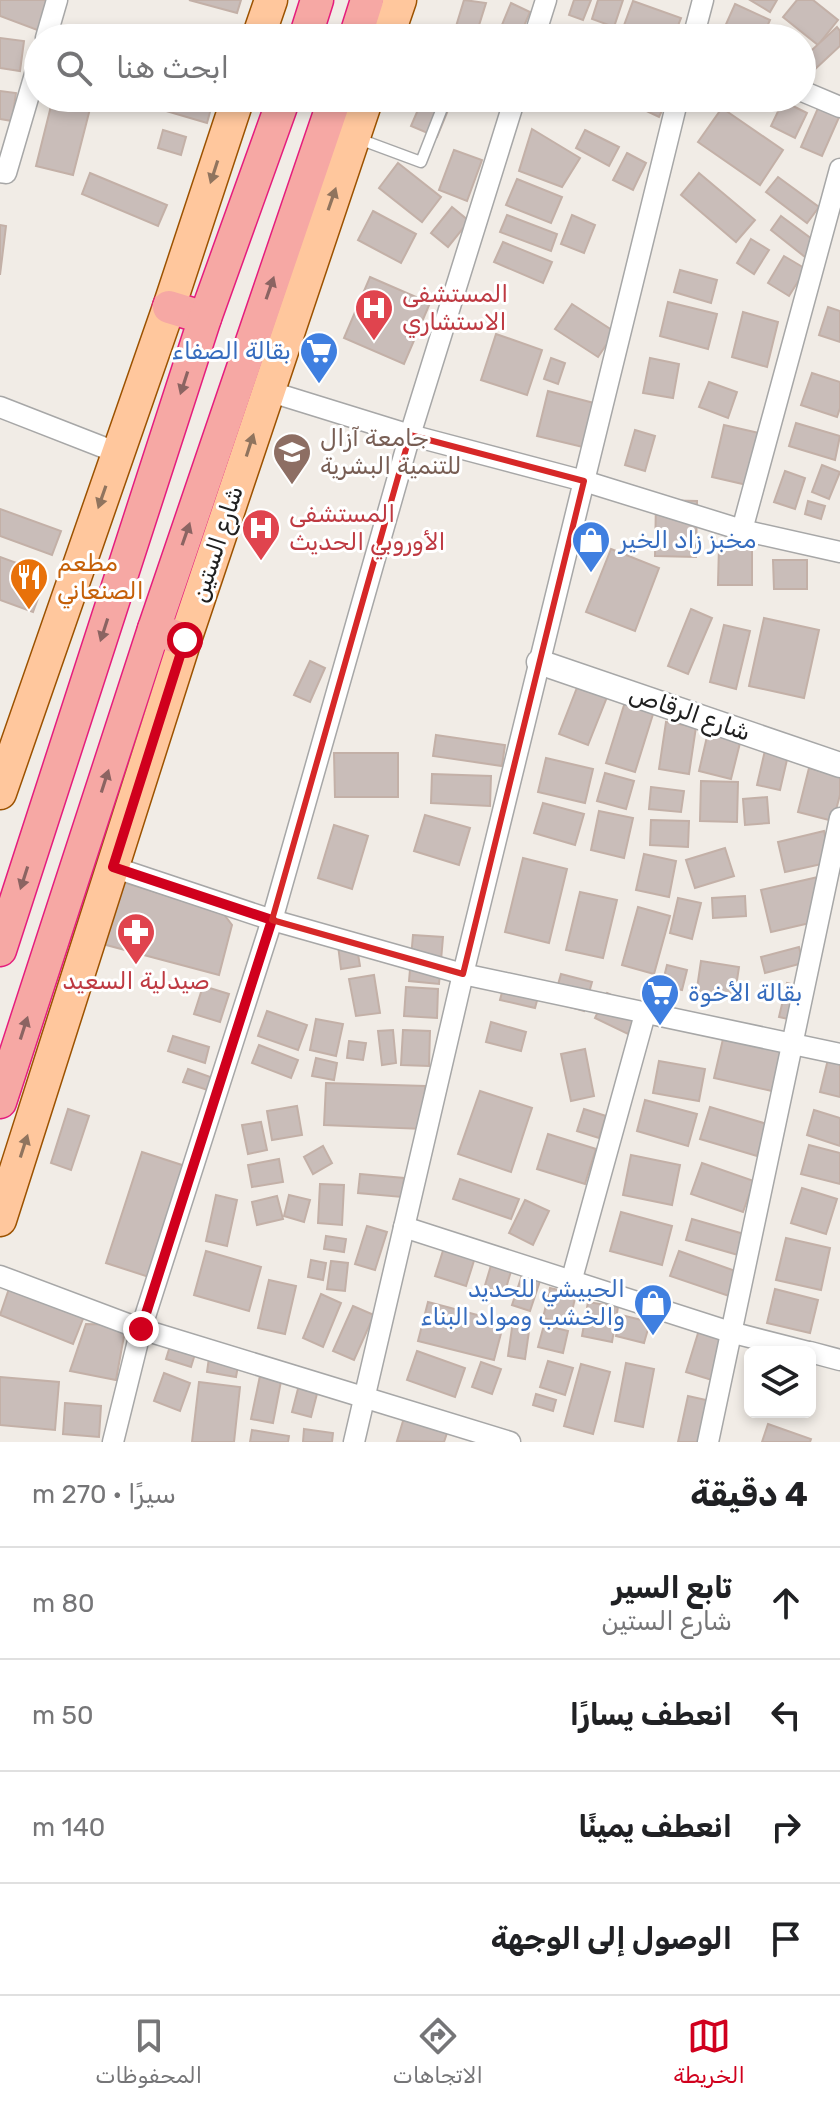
<!DOCTYPE html>
<html lang="ar">
<meta charset="utf-8">
<style>
body{margin:0;font-family:Rubik,Vazirmatn,sans-serif;background:#f2f2f2;color:#202124;direction:rtl}
.controls{position:absolute;right:24px;bottom:24px;display:grid;overflow:hidden;border-radius:12px;box-shadow:0 4px 12px #0003}
.controls button{width:72px;height:72px;display:grid;place-items:center;padding:0;border:0;border-bottom:2px solid #e0e0e0;background:#fff;color:#202124;font:40px sans-serif}
.stop{position:absolute;width:24px;height:24px;margin:-18px;border:6px solid #d0001d;border-radius:50%;background:#fff}
.stop.end{background:#d0001d;border-color:#fff;box-shadow:0 2px 8px #0008}
.list{margin:0;padding:0;list-style:none}
h2{display:flex;justify-content:space-between;align-items:center;height:104px;margin:0;padding:0 32px;font-size:34px}
h2 small{font-size:26px;font-weight:400;color:#757577}
.list li{display:grid;grid-template-columns:52px 1fr auto;gap:24px;align-items:center;box-sizing:border-box;height:112px;padding:0 32px;border-top:2px solid #e0e0e0}
.list b{display:block;font-size:30px;white-space:nowrap}
.list p{margin:0;font-size:26px;white-space:nowrap;color:#757577}
.list em{font-size:26px;font-style:normal;color:#757577}
.icon{flex:none;width:44px;height:44px;fill:none;stroke:currentColor;stroke-width:2;stroke-linecap:round;stroke-linejoin:round}
.map{position:relative;flex:none;width:840px;height:1442px;overflow:hidden;direction:ltr}
.search{position:absolute;background:#fff;box-shadow:0 4px 12px #0003;left:24px;right:24px;top:24px;height:88px;display:flex;align-items:center;gap:20px;box-sizing:border-box;padding:0 28px;border-radius:44px;color:#757577;font-size:30px}
.sheet{height:552px;background:#fff}
nav{display:flex;justify-content:space-around;align-items:center;box-sizing:border-box;height:112px;border-top:2px solid #e0e0e0;background:#fff;font-size:22px;color:#757577}
nav a{display:grid;justify-items:center;gap:4px}
nav .on{color:#d0001d}
.map>svg:first-child{display:block}
.building{fill:#c9bdb9;stroke:#c3b0a7;stroke-width:2}
.lines{fill:none;stroke-linecap:round;stroke-linejoin:round}
.service-casing{stroke:#a7a7a7;stroke-width:13}
.minor-casing{stroke:#a7a7a7;stroke-width:23}
.tertiary-casing{stroke:#a7a7a7;stroke-width:27}
.primary-casing{stroke:#9c5200;stroke-width:35}
.trunk-casing{stroke:#e51d7d;stroke-width:35}
.service{stroke:#fff;stroke-width:10}
.minor{stroke:#fff;stroke-width:20}
.tertiary{stroke:#fff;stroke-width:24}
.primary{stroke:#ffc79d;stroke-width:32}
.trunk{stroke:#f6a8a4;stroke-width:32}
.oneway{fill:#90745e}
.oneway2{fill:#8b6462}
.route{stroke:#d0001d;stroke-width:10}
.marked{fill:none;stroke:#d62828;stroke-width:6;stroke-linejoin:round}
.labels{text-anchor:middle;dominant-baseline:central;stroke-width:6;stroke-linejoin:round;paint-order:stroke}
.health-label{font-size:24px;fill:#be3a42;stroke:#fff;text-anchor:start}
.shop-label{font-size:24px;fill:#366cbe;stroke:#fff;text-anchor:end}
.education-label{font-size:24px;fill:#785e54;stroke:#fff;text-anchor:start}
.street-label{font-size:24px;fill:#202020;stroke:#fff}
.food-label{font-size:24px;fill:#c56008;stroke:#fff;text-anchor:start}
</style>
<div class="map">
<svg width="840" height="1442" viewBox="0 0 840 1442">
<rect width="100%" height="100%" fill="#f1ece6"/>
<g class="building">
<polygon points="0,0 52,0 40,31 0,16"/>
<polygon points="189,0 241,0 237,13"/>
<polygon points="464,0 486,3 475,38 454,33"/>
<polygon points="574,0 591,0 583,20 569,15"/>
<polygon points="598,0 623,0 614,27 592,19"/>
<polygon points="750,0 777,0 770,12"/>
<polygon points="797,0 813,0 838,20 818,45 783,17"/>
<polygon points="633,1 681,18 673,38 627,38 620,36"/>
<polygon points="511,3 530,12 519,38 499,32"/>
<polygon points="735,4 770,20 762,38 740,38 723,31"/>
<polygon points="837,27 840,31 840,46 813,71 802,59"/>
<polygon points="563,28 597,38 560,38"/>
<polygon points="0,38 24,41 20,71 0,68"/>
<polygon points="0,91 16,93 12,121 0,119"/>
<polygon points="825,92 840,115 822,156 801,147"/>
<polygon points="53,98 80,98 92,101 73,175 36,166"/>
<polygon points="122,98 214,98 207,123"/>
<polygon points="423,98 453,98 437,137 411,126"/>
<polygon points="619,98 668,98 659,117"/>
<polygon points="783,101 807,113 795,138 771,126"/>
<polygon points="722,108 783,150 760,185 698,142"/>
<polygon points="532,129 580,158 562,187 519,171"/>
<polygon points="163,130 186,137 181,155 158,148"/>
<polygon points="585,130 619,147 609,166 576,148"/>
<polygon points="454,150 482,160 467,201 439,190"/>
<polygon points="627,153 646,163 633,190 613,180"/>
<polygon points="398,163 441,197 422,222 379,188"/>
<polygon points="90,173 167,205 158,226 82,194"/>
<polygon points="699,173 755,220 736,242 681,195"/>
<polygon points="778,177 819,207 807,223 766,192"/>
<polygon points="517,179 562,197 551,223 506,205"/>
<polygon points="452,207 469,221 448,247 431,233"/>
<polygon points="373,211 416,234 401,263 358,240"/>
<polygon points="507,215 557,234 551,251 500,232"/>
<polygon points="572,215 595,225 584,253 561,244"/>
<polygon points="781,216 816,242 805,257 771,230"/>
<polygon points="0,225 6,226 0,275"/>
<polygon points="751,239 769,250 754,274 737,263"/>
<polygon points="503,242 552,262 543,283 494,262"/>
<polygon points="784,256 806,269 789,296 768,283"/>
<polygon points="680,270 717,280 711,303 674,292"/>
<polygon points="370,277 430,303 404,364 344,338"/>
<polygon points="668,302 717,314 708,349 660,336"/>
<polygon points="572,304 615,332 598,357 555,329"/>
<polygon points="828,307 840,311 840,342 819,335"/>
<polygon points="743,312 778,322 767,367 732,357"/>
<polygon points="496,334 542,350 527,395 481,380"/>
<polygon points="551,358 565,363 558,384 544,379"/>
<polygon points="650,358 679,364 673,398 643,393"/>
<polygon points="812,373 840,382 840,408 837,417 801,405"/>
<polygon points="709,382 737,392 728,418 699,407"/>
<polygon points="548,391 594,403 583,447 537,436"/>
<polygon points="796,423 840,436 835,460 789,446"/>
<polygon points="724,425 759,433 747,485 712,477"/>
<polygon points="635,430 655,436 645,471 625,465"/>
<polygon points="822,465 840,472 829,499 812,492"/>
<polygon points="785,471 805,478 795,509 774,502"/>
<polygon points="656,500 697,501 696,557 655,556"/>
<polygon points="808,501 825,506 821,519 805,514"/>
<polygon points="0,509 61,531 52,555 0,536"/>
<polygon points="719,545 752,545 752,585 718,585"/>
<polygon points="611,549 659,568 635,631 586,612"/>
<polygon points="0,557 47,574 33,612 0,600"/>
<polygon points="773,560 807,560 807,589 774,589"/>
<polygon points="691,609 712,618 688,674 668,666"/>
<polygon points="764,618 819,630 804,698 749,686"/>
<polygon points="724,625 750,631 736,689 710,682"/>
<polygon points="310,661 325,668 310,702 294,695"/>
<polygon points="578,685 607,697 588,745 559,734"/>
<polygon points="625,702 654,711 635,772 606,763"/>
<polygon points="666,722 696,727 689,774 659,769"/>
<polygon points="709,728 742,735 731,779 699,771"/>
<polygon points="436,735 505,745 502,766 433,756"/>
<polygon points="766,746 789,751 780,790 757,785"/>
<polygon points="334,753 398,753 398,797 335,797"/>
<polygon points="546,758 593,769 585,803 538,792"/>
<polygon points="809,768 840,776 840,795 833,821 798,812"/>
<polygon points="605,773 634,781 626,809 597,801"/>
<polygon points="432,774 491,776 490,806 431,803"/>
<polygon points="701,781 738,782 737,822 700,821"/>
<polygon points="651,787 684,791 681,812 649,809"/>
<polygon points="767,797 769,823 745,825 743,799"/>
<polygon points="543,803 584,814 575,845 534,833"/>
<polygon points="599,811 633,818 624,858 591,850"/>
<polygon points="425,815 470,828 459,865 414,851"/>
<polygon points="651,820 689,821 688,847 650,845"/>
<polygon points="334,825 368,836 352,889 318,878"/>
<polygon points="824,831 831,862 785,872 778,842"/>
<polygon points="725,848 734,876 695,888 686,860"/>
<polygon points="644,854 676,861 669,897 636,890"/>
<polygon points="523,858 567,869 549,943 505,932"/>
<polygon points="818,877 827,919 771,932 761,890"/>
<polygon points="123,882 223,913 232,925 219,975 95,942"/>
<polygon points="580,892 617,900 603,958 566,950"/>
<polygon points="745,896 746,916 713,918 712,898"/>
<polygon points="678,898 701,903 692,939 670,933"/>
<polygon points="638,907 670,916 654,974 622,965"/>
<polygon points="413,935 443,937 439,984 409,981"/>
<polygon points="356,942 360,966 341,969 338,945"/>
<polygon points="799,947 803,963 765,973 761,957"/>
<polygon points="701,961 739,967 734,1000 696,995"/>
<polygon points="667,965 687,970 682,990 662,985"/>
<polygon points="507,973 542,982 535,1008 500,1000"/>
<polygon points="561,974 592,982 584,1011 553,1002"/>
<polygon points="374,975 380,1013 356,1016 349,979"/>
<polygon points="787,983 802,987 793,1020 779,1017"/>
<polygon points="203,986 229,994 220,1022 194,1014"/>
<polygon points="406,987 438,989 437,1018 404,1016"/>
<polygon points="607,993 640,1009 628,1034 595,1018"/>
<polygon points="267,1011 307,1025 298,1050 258,1036"/>
<polygon points="316,1019 343,1024 336,1056 310,1050"/>
<polygon points="491,1022 526,1032 521,1051 486,1042"/>
<polygon points="726,1026 783,1039 772,1091 714,1078"/>
<polygon points="393,1030 396,1063 382,1065 378,1031"/>
<polygon points="403,1030 430,1031 429,1066 401,1065"/>
<polygon points="173,1036 209,1047 205,1063 168,1051"/>
<polygon points="349,1041 366,1043 363,1060 347,1058"/>
<polygon points="832,1043 840,1045 840,1097 820,1092"/>
<polygon points="259,1045 298,1060 291,1078 252,1063"/>
<polygon points="585,1049 594,1096 571,1101 561,1054"/>
<polygon points="316,1058 337,1063 334,1080 312,1076"/>
<polygon points="659,1061 705,1069 699,1101 653,1093"/>
<polygon points="188,1069 216,1079 211,1091 183,1082"/>
<polygon points="326,1083 425,1086 424,1129 324,1125"/>
<polygon points="480,1091 532,1108 511,1172 458,1154"/>
<polygon points="645,1100 697,1114 688,1146 637,1131"/>
<polygon points="297,1106 302,1135 272,1140 267,1111"/>
<polygon points="710,1107 767,1124 757,1156 700,1139"/>
<polygon points="68,1109 89,1116 71,1170 51,1163"/>
<polygon points="584,1109 606,1116 599,1138 577,1131"/>
<polygon points="814,1110 840,1118 840,1146 807,1135"/>
<polygon points="261,1122 267,1150 248,1154 242,1125"/>
<polygon points="548,1134 596,1149 585,1184 537,1169"/>
<polygon points="809,1145 840,1153 840,1184 801,1174"/>
<polygon points="323,1146 332,1163 313,1174 304,1157"/>
<polygon points="142,1152 185,1166 149,1277 106,1263"/>
<polygon points="631,1155 680,1165 672,1205 623,1195"/>
<polygon points="279,1159 283,1182 252,1187 248,1165"/>
<polygon points="702,1163 754,1181 743,1212 691,1194"/>
<polygon points="360,1174 404,1178 402,1197 358,1193"/>
<polygon points="460,1179 519,1199 511,1219 453,1199"/>
<polygon points="320,1184 344,1185 342,1225 318,1223"/>
<polygon points="802,1188 837,1199 826,1234 791,1223"/>
<polygon points="216,1195 237,1200 227,1246 206,1241"/>
<polygon points="289,1195 310,1200 304,1222 284,1216"/>
<polygon points="277,1196 283,1219 257,1225 252,1202"/>
<polygon points="525,1200 549,1211 533,1245 509,1233"/>
<polygon points="621,1212 672,1226 662,1265 610,1251"/>
<polygon points="692,1219 744,1234 738,1255 686,1240"/>
<polygon points="367,1226 387,1232 375,1270 355,1264"/>
<polygon points="326,1236 346,1239 344,1252 324,1249"/>
<polygon points="447,1238 478,1248 466,1286 435,1276"/>
<polygon points="786,1238 830,1248 821,1290 776,1280"/>
<polygon points="206,1251 261,1267 249,1311 194,1295"/>
<polygon points="679,1251 741,1273 732,1297 670,1276"/>
<polygon points="495,1252 515,1258 503,1298 483,1292"/>
<polygon points="311,1260 326,1263 323,1280 308,1277"/>
<polygon points="331,1261 348,1263 345,1291 327,1289"/>
<polygon points="15,1271 90,1301 73,1344 0,1315"/>
<polygon points="522,1275 540,1281 530,1311 512,1305"/>
<polygon points="269,1280 296,1286 285,1334 258,1328"/>
<polygon points="550,1288 576,1294 569,1324 543,1318"/>
<polygon points="775,1289 818,1300 810,1333 767,1323"/>
<polygon points="321,1294 341,1303 323,1347 303,1338"/>
<polygon points="428,1302 504,1322 494,1360 418,1341"/>
<polygon points="588,1302 618,1307 612,1342 582,1336"/>
<polygon points="353,1306 374,1315 354,1360 333,1351"/>
<polygon points="621,1315 650,1322 644,1343 616,1336"/>
<polygon points="513,1321 530,1324 525,1359 508,1356"/>
<polygon points="86,1324 126,1325 116,1380 70,1371"/>
<polygon points="544,1325 568,1331 563,1353 538,1347"/>
<polygon points="699,1330 725,1338 712,1380 686,1372"/>
<polygon points="174,1333 199,1341 191,1367 166,1359"/>
<polygon points="211,1344 241,1349 236,1377 207,1372"/>
<polygon points="417,1351 465,1368 455,1397 407,1380"/>
<polygon points="548,1361 573,1368 565,1395 540,1387"/>
<polygon points="481,1362 501,1369 492,1394 472,1387"/>
<polygon points="626,1363 654,1369 643,1427 615,1421"/>
<polygon points="581,1364 610,1372 593,1434 564,1426"/>
<polygon points="261,1371 282,1376 273,1423 251,1419"/>
<polygon points="164,1373 190,1383 180,1411 154,1401"/>
<polygon points="0,1377 59,1382 55,1430 0,1425"/>
<polygon points="300,1381 319,1386 311,1417 292,1412"/>
<polygon points="199,1382 240,1387 234,1442 192,1442"/>
<polygon points="536,1394 556,1400 553,1411 533,1405"/>
<polygon points="688,1396 715,1402 706,1442 678,1442"/>
<polygon points="409,1401 453,1415 444,1442 397,1441"/>
<polygon points="65,1403 101,1406 99,1437 63,1434"/>
<polygon points="768,1424 811,1439 810,1442 762,1442"/>
<polygon points="304,1429 333,1433 332,1442 303,1442"/>
<polygon points="252,1430 289,1436 288,1442 250,1442"/>
</g>
<g class="lines">
<defs>
<polyline id="service" points="359,139 421,162 446,98"/>
<g id="minor">
<polyline points="46,38 57,0"/>
<polyline points="534,38 546,0"/>
<polyline points="693,38 703,0"/>
<polyline points="802,91 840,107"/>
<polyline points="0,172 6,173 38,64"/>
<polyline points="268,391 410,435 584,481 742,530 840,552"/>
<polyline points="0,407 118,453"/>
<polyline points="742,530 840,169"/>
<polyline points="113,867 272,920 463,974 840,1054"/>
<polyline points="404,1227 730,1332 808,1352"/>
<polyline points="0,1276 141,1329 510,1442"/>
<polyline points="571,1282 645,1014"/>
<polyline points="810,1352 840,1360"/>
<polyline points="113,1442 141,1329 272,920 410,435 515,98"/>
<polyline points="354,1442 463,974 678,98"/>
<polyline points="708,1442 840,818"/>
</g>
<polyline id="tertiary" points="539,662 840,765"/>
<g id="primary">
<polyline points="258,38 271,0"/>
<polyline points="387,38 400,0"/>
<polyline points="0,793 169,307 238,98"/>
<polyline points="0,1220 185,640 367,98"/>
</g>
<g id="trunk">
<polyline points="305,38 317,0"/>
<polyline points="355,38 367,0"/>
<polyline points="169,307 205,318"/>
<polyline points="154,629 185,640"/>
<polyline points="0,950 205,318 284,98"/>
<polyline points="0,1102 154,629 335,98"/>
</g>
</defs>
<use href="#service" class="service-casing"/>
<use href="#minor" class="minor-casing"/>
<use href="#tertiary" class="tertiary-casing"/>
<use href="#primary" class="primary-casing"/>
<use href="#trunk" class="trunk-casing"/>
<use href="#service" class="service"/>
<use href="#minor" class="minor"/>
<use href="#tertiary" class="tertiary"/>
<use href="#primary" class="primary"/>
<use href="#trunk" class="trunk"/>
</g>
<defs><path id="oneway-solid" d="M-6-.8H1V-3.2L6.5 0L1 3.2V.8H-6Z" transform="scale(2)"/></defs>
<g class="oneway">
<use href="#oneway-solid" transform="translate(214 172) rotate(108)"/>
<use href="#oneway-solid" transform="translate(332 199) rotate(-71)"/>
<use href="#oneway-solid" transform="translate(250 445) rotate(-72)"/>
<use href="#oneway-solid" transform="translate(102 497) rotate(109)"/>
<use href="#oneway-solid" transform="translate(24 1146) rotate(-72)"/>
</g>
<g class="oneway2">
<use href="#oneway-solid" transform="translate(270 288) rotate(-71)"/>
<use href="#oneway-solid" transform="translate(184 383) rotate(108)"/>
<use href="#oneway-solid" transform="translate(186 534) rotate(-71)"/>
<use href="#oneway-solid" transform="translate(104 630) rotate(108)"/>
<use href="#oneway-solid" transform="translate(105 781) rotate(-72)"/>
<use href="#oneway-solid" transform="translate(24 878) rotate(108)"/>
<use href="#oneway-solid" transform="translate(24 1028) rotate(-72)"/>
</g>
<g class="lines">
<polyline class="route" points="141,1329 272,920 113,867 185,640"/>
</g>
<path class="marked" d="M410,435L584,481L463,974L272,920Z"/>
<defs>
<symbol id="hospital-pin" viewBox="-11 -11 22 30"><path d="M0 17L-7.5 6A9.5 9.5 0 1 1 7.5 6Z" fill="#e0444e" stroke="#fff"/><path d="M-5-5h3v3.5h4V-5h3V5h-3V1.5h-4V5h-3Z" fill="#fff"/></symbol>
<symbol id="supermarket-pin" viewBox="-11 -11 22 30"><path d="M0 17L-7.5 6A9.5 9.5 0 1 1 7.5 6Z" fill="#3f7fe0" stroke="#fff"/><path d="M-6-5.5h2.5l.6 2H6L4.5 2H-2.5L-4.4-4H-6ZM-1.5 3.2a1.3 1.3 0 1 0 .1 0ZM3 3.2a1.3 1.3 0 1 0 .1 0Z" fill="#fff"/></symbol>
<symbol id="university-pin" viewBox="-11 -11 22 30"><path d="M0 17L-7.5 6A9.5 9.5 0 1 1 7.5 6Z" fill="#8d6e63" stroke="#fff"/><path d="M0-5L7-2L0 1L-7-2ZM-4 1L0 2.5L4 1V4Q0 6-4 4Z" fill="#fff"/></symbol>
<symbol id="shop-pin" viewBox="-11 -11 22 30"><path d="M0 17L-7.5 6A9.5 9.5 0 1 1 7.5 6Z" fill="#3f7fe0" stroke="#fff"/><path d="M-5-2.5h2.3a2.7 3.5 0 0 1 5.4 0H5L5.5 6h-11ZM-1.5-2.5h3a1.5 2.3 0 0 0-3 0Z" fill="#fff"/></symbol>
<symbol id="restaurant-pin" viewBox="-11 -11 22 30"><path d="M0 17L-7.5 6A9.5 9.5 0 1 1 7.5 6Z" fill="#e8710a" stroke="#fff"/><path d="M-5-6h1v4h1v-4h1v4h1v-4h1v5L-1.5 .5V6h-2V.5L-5-1ZM5-6V6H3V1.5H1.5Q1.5-4 5-6Z" fill="#fff"/></symbol>
<symbol id="pharmacy-pin" viewBox="-11 -11 22 30"><path d="M0 17L-7.5 6A9.5 9.5 0 1 1 7.5 6Z" fill="#e0444e" stroke="#fff"/><path d="M-2-6h4v4h4v4h-4v4h-4v-4h-4v-4h4Z" fill="#fff"/></symbol>
</defs>
<g fill-rule="evenodd">
<use href="#hospital-pin" x="352" y="286" width="44" height="60"/>
<use href="#supermarket-pin" x="297" y="329" width="44" height="60"/>
<use href="#university-pin" x="270" y="430" width="44" height="60"/>
<use href="#hospital-pin" x="239" y="506" width="44" height="60"/>
<use href="#shop-pin" x="569" y="518" width="44" height="60"/>
<use href="#restaurant-pin" x="7" y="555" width="44" height="60"/>
<use href="#pharmacy-pin" x="114" y="910" width="44" height="60"/>
<use href="#supermarket-pin" x="638" y="971" width="44" height="60"/>
<use href="#shop-pin" x="631" y="1281" width="44" height="60"/>
</g>
<g class="labels">
<g class="health-label">
<text x="402" y="294">المستشفى<tspan x="402" dy="28">الاستشاري</tspan></text>
<text x="289" y="514">المستشفى<tspan x="289" dy="28">الأوروبي الحديث</tspan></text>
<text x="136" y="981" text-anchor="middle">صيدلية السعيد</text>
</g>
<g class="shop-label">
<text x="291" y="351">بقالة الصفاء</text>
<text x="619" y="540" text-anchor="start">مخبز زاد الخير</text>
<text x="688" y="993" text-anchor="start">بقالة الأخوة</text>
<text x="625" y="1289">الحبيشي للحديد<tspan x="625" dy="28">والخشب ومواد البناء</tspan></text>
</g>
<g class="education-label">
<text x="320" y="438">جامعة آزال<tspan x="320" dy="28">للتنمية البشرية</tspan></text>
</g>
<g class="street-label">
<text transform="translate(217 544) rotate(-72)">شارع الستين</text>
<text transform="translate(690 713) rotate(19)">شارع الرقاص</text>
</g>
<g class="food-label">
<text x="57" y="563">مطعم<tspan x="57" dy="28">الصنعاني</tspan></text>
</g>
</g>
</svg>
<div class="controls">
<button><svg class="icon" aria-label="layers" viewBox="0 0 24 24"><path d="M12 4l9 5-9 5-9-5zM3 14l9 5 9-5"/></svg></button>
</div>
<div class="stop" style="left:185px;top:640px"></div>
<div class="stop end" style="left:141px;top:1329px"></div>
<div class="search"><svg class="icon" aria-label="search" viewBox="0 0 24 24"><circle cx="10" cy="10" r="6"/><path d="M15 15l6 6"/></svg>ابحث هنا</div>
</div>
<section class="sheet">
<h2>4 دقيقة<small>سيرًا · 270 m</small></h2>
<ul class="list">
<li><svg class="icon" aria-label="ahead" viewBox="0 0 24 24"><path d="M12 20V5M6 11l6-6 6 6"/></svg><div><b>تابع السير</b><p>شارع الستين</p></div><em>80 m</em></li>
<li><svg class="icon" aria-label="left" viewBox="0 0 24 24"><path d="M17 20v-9H6M10 6l-5 5 5 5"/></svg><div><b>انعطف يسارًا</b></div><em>50 m</em></li>
<li><svg class="icon" aria-label="right" viewBox="0 0 24 24"><path d="M7 20v-9h11M14 6l5 5-5 5"/></svg><div><b>انعطف يمينًا</b></div><em>140 m</em></li>
<li><svg class="icon" aria-label="arrive" viewBox="0 0 24 24"><path d="M6 21V4h12l-3 4 3 4H6"/></svg><div><b>الوصول إلى الوجهة</b></div></li>
</ul>
</section>
<nav>
<a class="on"><svg class="icon" aria-label="map" viewBox="0 0 24 24"><path d="M3 6l6-2 6 2 6-2v14l-6 2-6-2-6 2zM9 4v14M15 6v14"/></svg>الخريطة</a>
<a><svg class="icon" aria-label="directions" viewBox="0 0 24 24"><path d="M12 3l9 9-9 9-9-9zM9 14v-3h6M13 9l2 2-2 2"/></svg>الاتجاهات</a>
<a><svg class="icon" aria-label="saved" viewBox="0 0 24 24"><path d="M7 4h10v16l-5-4-5 4z"/></svg>المحفوظات</a>
</nav>
